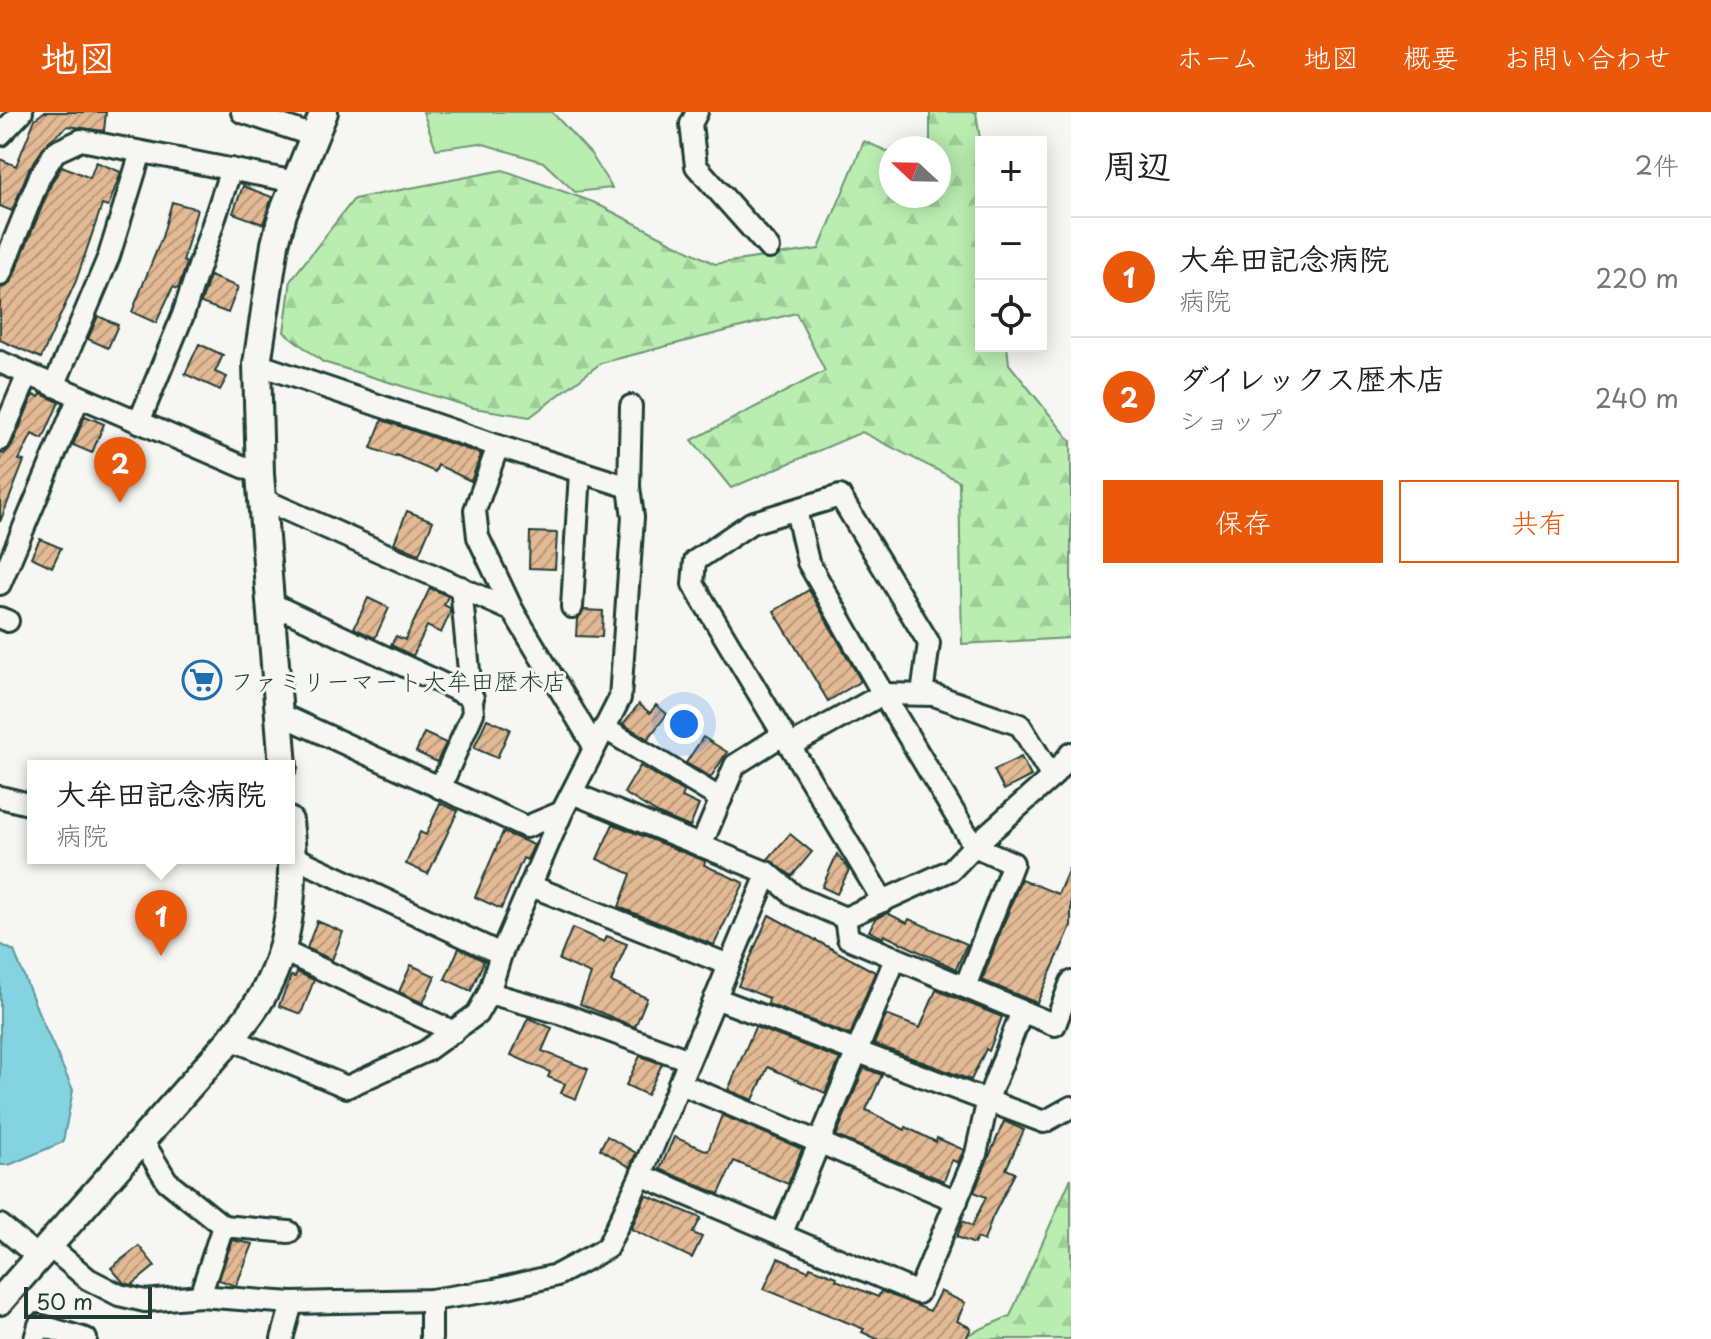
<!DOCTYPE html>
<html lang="ja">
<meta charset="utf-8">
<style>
body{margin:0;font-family:"Playpen Sans","Klee One",sans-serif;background:#f2f2f2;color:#202124}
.controls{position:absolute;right:24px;top:24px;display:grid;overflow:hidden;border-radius:0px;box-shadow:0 4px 20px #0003}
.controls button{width:72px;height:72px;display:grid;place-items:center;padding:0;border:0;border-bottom:2px solid #e0e0e0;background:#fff;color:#202124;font:40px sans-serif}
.compass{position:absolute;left:879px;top:24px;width:72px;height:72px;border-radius:50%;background:#fff;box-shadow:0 4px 20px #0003;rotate:292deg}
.scale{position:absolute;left:24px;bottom:20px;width:128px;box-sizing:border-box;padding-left:8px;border:4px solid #1f3d34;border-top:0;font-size:22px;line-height:28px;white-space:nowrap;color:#1f3d34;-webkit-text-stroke:6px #f6f6f2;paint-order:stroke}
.you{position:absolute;left:684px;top:612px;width:28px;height:28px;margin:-20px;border:6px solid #fff;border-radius:50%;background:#1a73e8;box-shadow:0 0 0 12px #1a73e833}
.badge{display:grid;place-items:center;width:52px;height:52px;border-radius:50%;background:#ea580c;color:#fff;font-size:26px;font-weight:700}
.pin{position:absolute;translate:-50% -66px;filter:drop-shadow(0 2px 4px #0008)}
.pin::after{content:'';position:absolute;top:42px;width:28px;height:24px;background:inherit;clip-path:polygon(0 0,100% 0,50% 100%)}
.popup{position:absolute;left:27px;top:648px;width:268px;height:104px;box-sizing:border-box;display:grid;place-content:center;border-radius:0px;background:#fff;filter:drop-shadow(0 2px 6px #0005);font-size:26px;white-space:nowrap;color:#757577}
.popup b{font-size:30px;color:#202124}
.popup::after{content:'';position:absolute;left:50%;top:100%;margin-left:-16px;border:16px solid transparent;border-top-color:#fff}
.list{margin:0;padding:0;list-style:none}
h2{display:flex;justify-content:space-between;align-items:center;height:104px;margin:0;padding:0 32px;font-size:34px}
h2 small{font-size:26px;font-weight:400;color:#757577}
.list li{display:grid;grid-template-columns:52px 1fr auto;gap:24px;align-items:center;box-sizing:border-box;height:120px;padding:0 32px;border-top:2px solid #e0e0e0}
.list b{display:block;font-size:30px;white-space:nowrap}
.list p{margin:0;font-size:26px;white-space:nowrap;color:#757577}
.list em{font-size:26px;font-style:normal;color:#757577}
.actions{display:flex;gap:16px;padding:24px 32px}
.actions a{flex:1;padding:18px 0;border:2px solid #ea580c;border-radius:0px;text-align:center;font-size:28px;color:#ea580c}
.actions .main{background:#ea580c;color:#fff}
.icon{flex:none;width:44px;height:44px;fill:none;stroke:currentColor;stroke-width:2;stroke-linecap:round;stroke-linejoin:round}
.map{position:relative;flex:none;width:1071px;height:1227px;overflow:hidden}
header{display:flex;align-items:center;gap:48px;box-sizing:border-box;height:112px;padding:0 40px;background:#ea580c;color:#fff}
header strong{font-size:38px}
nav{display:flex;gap:44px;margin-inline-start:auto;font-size:28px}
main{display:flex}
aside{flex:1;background:#fff}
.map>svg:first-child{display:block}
.green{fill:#baeeb0;stroke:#6c9672;stroke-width:2}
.forest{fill:url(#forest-firs);stroke:#6c9672;stroke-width:2}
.water{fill:#84d3e1;stroke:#5c979c;stroke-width:2}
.building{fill:url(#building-hatch);stroke:#1f3d34;stroke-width:2}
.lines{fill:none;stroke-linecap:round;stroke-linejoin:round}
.minor-casing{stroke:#1f3d34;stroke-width:26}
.tertiary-casing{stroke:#1f3d34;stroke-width:32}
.minor{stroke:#f6f6f2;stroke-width:20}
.tertiary{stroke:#f6f6f2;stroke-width:26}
.labels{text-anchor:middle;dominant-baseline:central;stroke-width:6;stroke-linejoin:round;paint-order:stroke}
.poi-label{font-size:24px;fill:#1f3d34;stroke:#f6f6f2;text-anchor:start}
</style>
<header>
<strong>地図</strong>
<nav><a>ホーム</a><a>地図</a><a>概要</a><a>お問い合わせ</a></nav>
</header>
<main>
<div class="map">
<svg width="1071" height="1227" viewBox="0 0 1071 1227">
<defs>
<pattern id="forest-firs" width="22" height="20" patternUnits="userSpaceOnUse" patternTransform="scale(2)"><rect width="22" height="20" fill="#baeeb0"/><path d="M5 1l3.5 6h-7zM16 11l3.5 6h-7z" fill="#9fcd98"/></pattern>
<pattern id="building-hatch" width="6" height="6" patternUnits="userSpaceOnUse" patternTransform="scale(2)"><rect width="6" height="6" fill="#e4ba94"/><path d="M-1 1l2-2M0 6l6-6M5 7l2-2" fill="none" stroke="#b8987a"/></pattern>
</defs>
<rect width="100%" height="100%" fill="#f6f6f2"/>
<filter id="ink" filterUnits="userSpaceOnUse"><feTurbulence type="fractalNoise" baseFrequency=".0125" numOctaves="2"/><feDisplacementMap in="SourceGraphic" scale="16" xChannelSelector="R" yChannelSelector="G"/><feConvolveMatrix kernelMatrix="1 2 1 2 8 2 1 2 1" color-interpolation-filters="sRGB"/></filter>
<g filter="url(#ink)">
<polygon class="green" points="423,0 552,0 591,42 612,76 575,80 543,50 480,31 436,37"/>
<g class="forest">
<polygon points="930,0 976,0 981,34 981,234 1007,234 1009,252 1071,329 1071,526 962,532 959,369 862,320 731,376 692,328 825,259 796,201 601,251 530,305 474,296 323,250 284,220 291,168 354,87 503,58 593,90 715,152 819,137 864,29 891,41 891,84 939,84 939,36 930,36"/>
<polygon points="1071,1066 1071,1227 958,1227 1010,1204"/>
</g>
<polygon class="water" points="0,832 14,839 39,902 73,978 63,1030 9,1053 0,1053"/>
<g class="building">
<polygon points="44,0 106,0 104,19 68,14 49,29 29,57 12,99 0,94 0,47 16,54 35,7"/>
<polygon points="96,50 121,60 108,95 102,93 76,169 41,246 0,228 0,176 7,174 12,168 52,70 62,54 90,66"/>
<polygon points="243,74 272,85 263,112 233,101"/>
<polygon points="172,90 197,97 183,149 187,151 178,177 173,175 156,211 132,200 162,125"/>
<polygon points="210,164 238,175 228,201 201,191"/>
<polygon points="98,204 118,213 108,236 88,227"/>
<polygon points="199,232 223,243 215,260 227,265 220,278 185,262"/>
<polygon points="41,282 59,290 43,327 32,322 19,348 24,349 0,410 0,341 4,342 12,334 33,283 39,285"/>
<polygon points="85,304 104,312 92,341 73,333"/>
<polygon points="382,308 481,342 471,369 438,353 435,360 396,343 395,345 371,336"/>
<polygon points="407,399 433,409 419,442 394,431"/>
<polygon points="530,420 557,421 555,457 529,456"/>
<polygon points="40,427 61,436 52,455 31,445"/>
<polygon points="430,476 448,484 444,493 450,496 450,501 441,521 427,514 413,544 391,533 396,524 405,528"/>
<polygon points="809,478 861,569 828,589 774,499"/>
<polygon points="368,486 389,496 375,526 354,516"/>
<polygon points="584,498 603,499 602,525 576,524 577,507"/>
<polygon points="639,592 650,601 656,593 667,602 648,627 623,612"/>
<polygon points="487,607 510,617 497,646 474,636"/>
<polygon points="424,621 446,631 437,650 416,640"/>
<polygon points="703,625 727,640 711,665 686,651"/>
<polygon points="1021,645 1031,664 1004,678 994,658"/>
<polygon points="640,654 684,680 682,685 699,693 690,715 659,702 624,681"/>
<polygon points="440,691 458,699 428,762 406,752 420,720 426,723"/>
<polygon points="613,712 705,749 704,753 744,771 714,833 619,795 631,762 597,747"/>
<polygon points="503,720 534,733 527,748 523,746 501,797 475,785"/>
<polygon points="790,722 812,740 792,764 768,747"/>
<polygon points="837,742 849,758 837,782 822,775"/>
<polygon points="1071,752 1071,814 1037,891 982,868 1021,767 1058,782"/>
<polygon points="887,801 907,811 909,807 967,832 956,857 884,823 883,826 869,819 875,807"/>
<polygon points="769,803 875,860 850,923 768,892 769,886 738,874"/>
<polygon points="317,809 343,820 332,848 307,836"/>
<polygon points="572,816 604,830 607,824 627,832 611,870 647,886 635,915 580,892 591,862 559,848"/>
<polygon points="459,836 484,849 471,879 445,867"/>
<polygon points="411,853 435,864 423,891 399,880"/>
<polygon points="297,860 314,868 301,902 279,894 291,864 295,865"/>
<polygon points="936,878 1002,905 989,939 986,937 971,968 874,932 886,903 920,916"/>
<polygon points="528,906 552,916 542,939 588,957 576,987 561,981 565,972 548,965 550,960 511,943"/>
<polygon points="755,915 840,947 825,981 768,955 753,988 728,978"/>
<polygon points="640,944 662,952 647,983 626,973"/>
<polygon points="864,956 882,963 866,998 905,1018 906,1015 936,1030 937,1026 964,1038 958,1051 952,1048 944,1069 836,1024"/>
<polygon points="722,1003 802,1037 788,1072 734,1049 719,1082 660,1057 674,1025 708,1039"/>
<polygon points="1004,1009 1024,1018 1006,1057 1015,1061 992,1106 984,1129 977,1126 974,1132 957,1125 963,1109 972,1114 986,1085 974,1080"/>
<polygon points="607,1024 636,1041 630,1055 600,1037"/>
<polygon points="646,1083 701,1106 693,1121 702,1125 692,1146 631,1117"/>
<polygon points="232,1128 253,1132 236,1174 219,1168"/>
<polygon points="139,1134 155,1154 132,1173 124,1171 111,1156"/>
<polygon points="778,1146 808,1159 810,1155 837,1165 836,1168 878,1185 881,1179 930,1199 940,1179 965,1191 957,1209 971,1216 966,1227 877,1227 862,1220 864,1217 764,1177"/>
</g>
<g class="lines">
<defs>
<g id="minor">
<polyline points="242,0 314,24"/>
<polyline points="697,0 691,12 696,54 769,136"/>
<polyline points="0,23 22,0"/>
<polyline points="0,163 40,64 55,40 81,28 296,70"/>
<polyline points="0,250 260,362"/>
<polyline points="257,252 498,334 629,375"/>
<polyline points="54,274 109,144 141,40"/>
<polyline points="139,310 183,203 231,57"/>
<polyline points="0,328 28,262"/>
<polyline points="498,334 475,398 478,425 513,499"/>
<polyline points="262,387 513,499 594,634"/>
<polyline points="796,398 808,450 883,582 974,734 1013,751 965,875"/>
<polyline points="0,472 79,285"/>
<polyline points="270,491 473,586"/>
<polyline points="572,495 580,360"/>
<polyline points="0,506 8,509"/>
<polyline points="278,601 526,715 562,700"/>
<polyline points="604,616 721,687"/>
<polyline points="790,634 883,582 934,583 1020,613 1052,665"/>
<polyline points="440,676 473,601 461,475"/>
<polyline points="572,681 768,761 796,785 845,806 951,758 974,734 1052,665 1071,641"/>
<polyline points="0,685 33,693"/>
<polyline points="701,734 735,653 784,622"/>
<polyline points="294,745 501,842"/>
<polyline points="531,774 729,853"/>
<polyline points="883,789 693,472 695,449 751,411 840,384 929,531 922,582"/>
<polyline points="845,806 848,826 1055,913 1071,870"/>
<polyline points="281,838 454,920"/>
<polyline points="489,881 560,901 689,948"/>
<polyline points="715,886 1044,1010 1071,995"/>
<polyline points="231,927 347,975 426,939 477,902 489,881 501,842 562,700 620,586 633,405 629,375 631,294"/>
<polyline points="679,971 957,1089"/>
<polyline points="142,1028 167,1069 223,1114 200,1184"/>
<polyline points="641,1063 918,1181 976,1042 988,987 1022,899"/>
<polyline points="0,1113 39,1146"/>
<polyline points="223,1114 289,1120"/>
<polyline points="781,1123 895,847"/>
<polyline points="49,1134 88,1167 119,1183 145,1189 200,1184 292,1191 431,1188 495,1178 557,1163 607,1136 641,1063 768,761"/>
<polyline points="35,1227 39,1213 86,1227"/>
<polyline points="282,1227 292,1191"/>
<polyline points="431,1227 431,1188"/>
</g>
<g id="tertiary">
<polyline points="283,654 260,362 257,252 275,132 283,101 324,0"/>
<path d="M0,1189L231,927C243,911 257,896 266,877C292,828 296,763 289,709"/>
</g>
</defs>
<use href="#minor" class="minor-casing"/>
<use href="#tertiary" class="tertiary-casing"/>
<use href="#minor" class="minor"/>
<use href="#tertiary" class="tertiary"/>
</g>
</g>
<defs>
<symbol id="supermarket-ring" viewBox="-11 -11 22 22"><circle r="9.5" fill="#f6f6f2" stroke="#1f6fb2" stroke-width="1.5"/><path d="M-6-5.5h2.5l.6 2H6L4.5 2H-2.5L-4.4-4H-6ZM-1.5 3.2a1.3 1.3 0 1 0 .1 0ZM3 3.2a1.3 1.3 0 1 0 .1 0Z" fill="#1f6fb2"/></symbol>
</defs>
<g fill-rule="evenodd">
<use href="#supermarket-ring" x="180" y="546" width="44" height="44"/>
</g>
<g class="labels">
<g class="poi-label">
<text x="230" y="568">ファミリーマート大牟田歴木店</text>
</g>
</g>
</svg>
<div class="controls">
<button>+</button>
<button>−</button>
<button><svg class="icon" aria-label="locate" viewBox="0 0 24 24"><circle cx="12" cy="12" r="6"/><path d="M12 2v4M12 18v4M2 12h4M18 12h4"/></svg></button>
</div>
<svg class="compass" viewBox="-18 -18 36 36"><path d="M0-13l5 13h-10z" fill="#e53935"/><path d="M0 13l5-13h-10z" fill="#757577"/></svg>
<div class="scale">50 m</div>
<div class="you"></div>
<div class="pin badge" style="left:161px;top:844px">1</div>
<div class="popup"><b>大牟田記念病院</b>病院</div>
<div class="pin badge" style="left:120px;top:391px">2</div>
</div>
<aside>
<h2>周辺<small>2件</small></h2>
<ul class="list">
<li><span class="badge">1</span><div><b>大牟田記念病院</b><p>病院</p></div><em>220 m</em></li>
<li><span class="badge">2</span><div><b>ダイレックス歴木店</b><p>ショップ</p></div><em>240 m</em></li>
</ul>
<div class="actions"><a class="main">保存</a><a>共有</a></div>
</aside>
</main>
